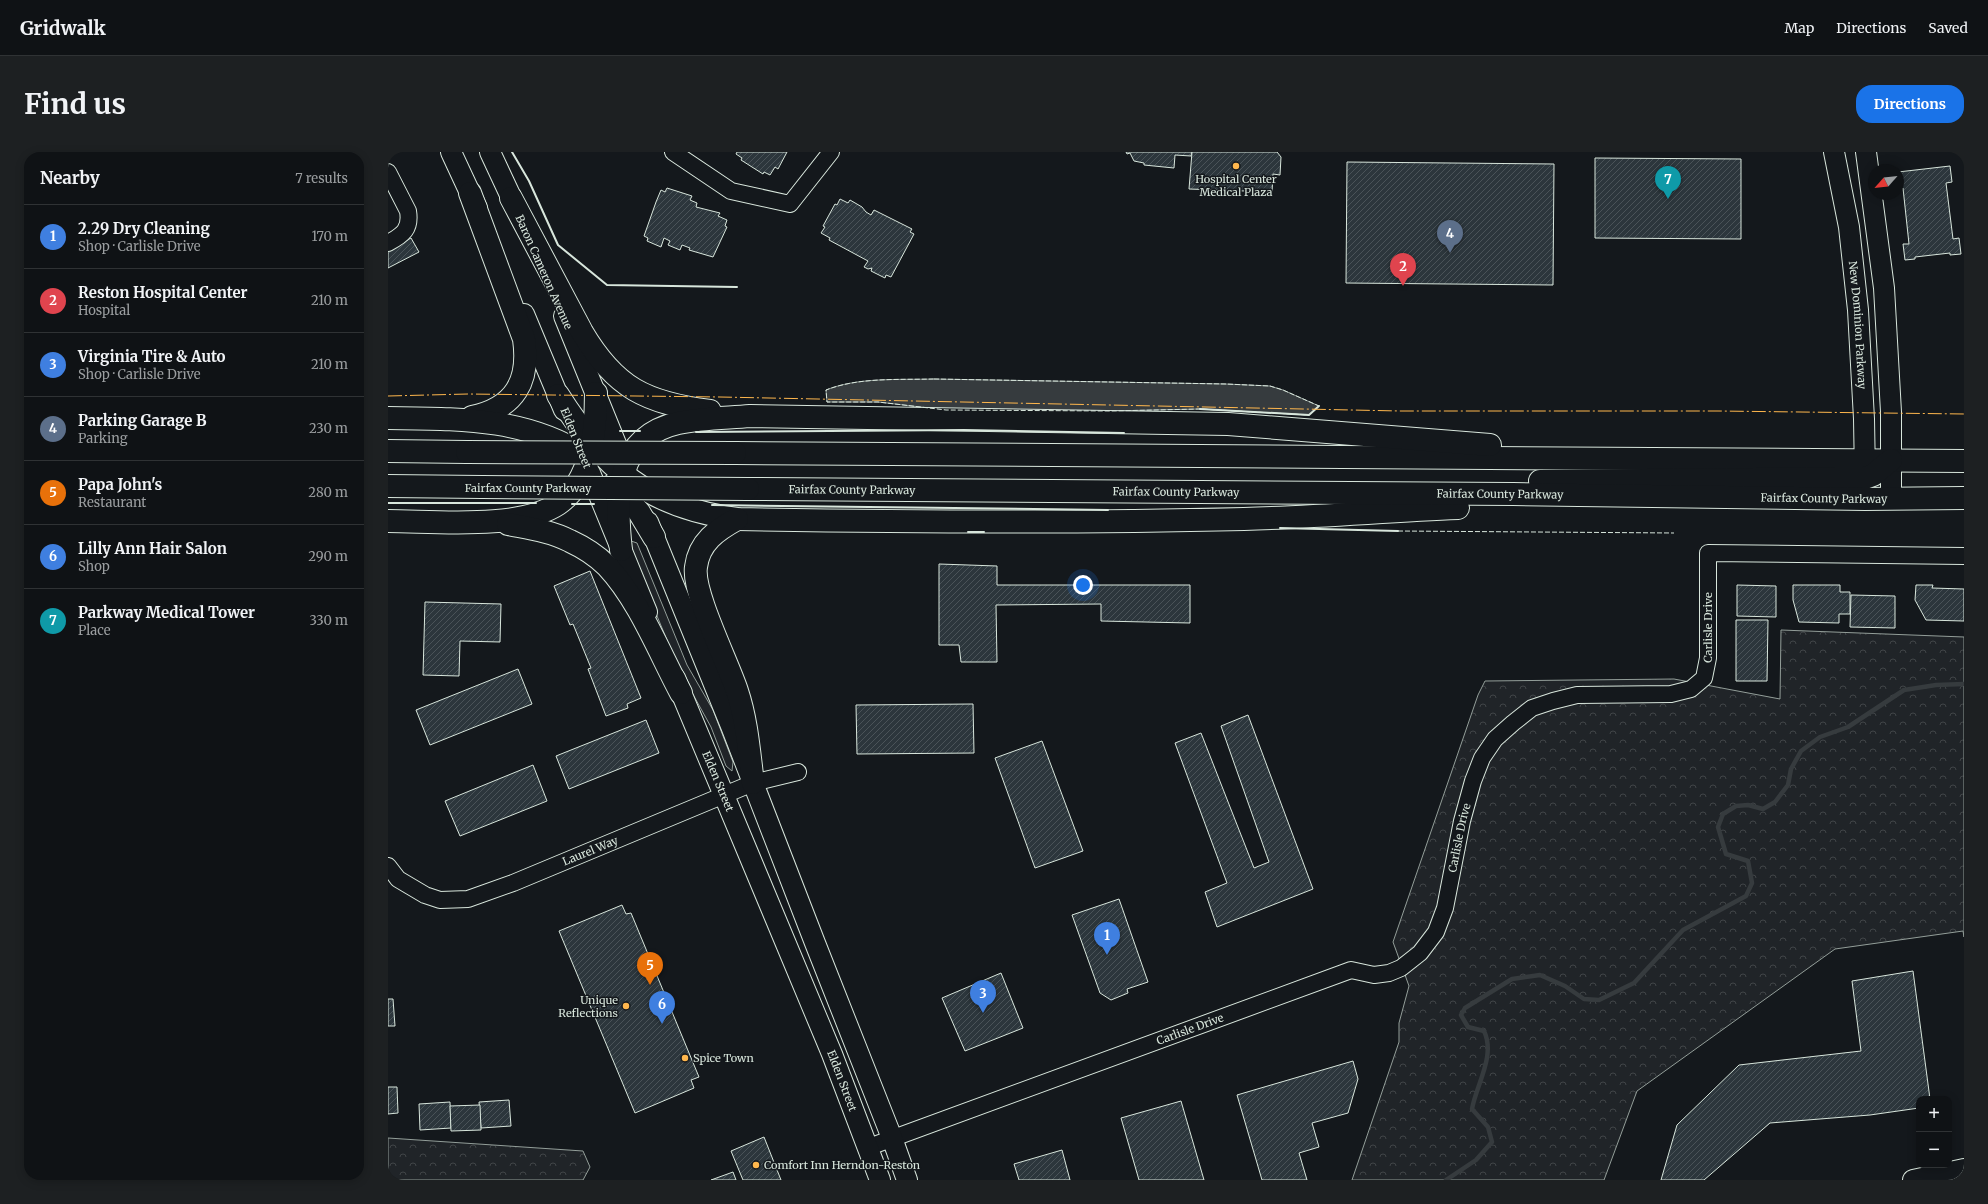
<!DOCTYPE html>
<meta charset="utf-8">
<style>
body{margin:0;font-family:Merriweather,serif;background:#1d2022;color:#f1f3f6}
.controls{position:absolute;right:12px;bottom:12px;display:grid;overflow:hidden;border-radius:8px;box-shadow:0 2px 10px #0003}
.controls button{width:36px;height:36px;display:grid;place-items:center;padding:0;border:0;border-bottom:1px solid #2f3234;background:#0f1215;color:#f1f3f6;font:20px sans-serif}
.compass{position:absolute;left:1480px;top:12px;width:36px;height:36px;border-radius:50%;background:#0f1215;box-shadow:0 2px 10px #0003;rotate:243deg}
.you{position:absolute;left:695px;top:433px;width:14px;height:14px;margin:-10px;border:3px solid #fff;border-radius:50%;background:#1a73e8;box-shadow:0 0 0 6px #1a73e833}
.badge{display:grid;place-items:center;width:26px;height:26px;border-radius:50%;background:#1a73e8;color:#fff;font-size:13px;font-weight:700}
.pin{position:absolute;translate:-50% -33px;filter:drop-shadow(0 1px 2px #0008)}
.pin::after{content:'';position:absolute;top:21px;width:14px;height:12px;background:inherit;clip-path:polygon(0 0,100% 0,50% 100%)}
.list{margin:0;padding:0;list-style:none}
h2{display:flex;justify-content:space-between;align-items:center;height:52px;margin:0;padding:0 16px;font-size:17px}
h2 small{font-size:13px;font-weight:400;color:#9b9ea0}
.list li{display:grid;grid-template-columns:26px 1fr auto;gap:12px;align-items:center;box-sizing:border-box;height:64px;padding:0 16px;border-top:1px solid #2f3234}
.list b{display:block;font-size:15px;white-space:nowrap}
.list p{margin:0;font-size:13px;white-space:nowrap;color:#9b9ea0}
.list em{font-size:13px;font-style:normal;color:#9b9ea0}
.map{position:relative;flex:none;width:1576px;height:1028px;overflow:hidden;border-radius:16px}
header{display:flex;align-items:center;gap:24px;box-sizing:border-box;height:56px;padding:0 20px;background:#0f1215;border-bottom:1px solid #2f3234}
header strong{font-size:19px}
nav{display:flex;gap:22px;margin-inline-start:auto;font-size:14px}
.intro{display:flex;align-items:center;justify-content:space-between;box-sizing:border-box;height:96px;padding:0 24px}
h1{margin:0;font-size:28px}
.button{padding:10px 18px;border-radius:16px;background:#1a73e8;color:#fff;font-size:14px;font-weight:700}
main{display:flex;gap:24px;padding:0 24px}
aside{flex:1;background:#0f1215;border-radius:16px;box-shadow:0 2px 10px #0003}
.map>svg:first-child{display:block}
.grass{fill:#202428;stroke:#939e99}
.forest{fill:url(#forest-crowns);stroke:#939e99}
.water{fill:#363b3e;stroke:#939e99}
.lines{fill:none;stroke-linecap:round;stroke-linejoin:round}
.stream{stroke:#363b3e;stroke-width:4.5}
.building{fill:url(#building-hatch);stroke:#d8e6dc}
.minor-casing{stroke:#d8e6dc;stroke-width:18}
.major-casing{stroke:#d8e6dc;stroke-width:22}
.highway-casing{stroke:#d8e6dc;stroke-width:24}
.minor{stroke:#14181c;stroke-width:16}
.major{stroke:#14181c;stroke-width:20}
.highway{stroke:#14181c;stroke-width:22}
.highway-bridge-casing{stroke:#d8e6dc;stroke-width:24;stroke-linecap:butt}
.highway-bridge{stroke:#14181c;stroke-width:22}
.fence{stroke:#d8e6dc;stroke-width:1;stroke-dasharray:5 2;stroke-linecap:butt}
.wall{stroke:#d8e6dc;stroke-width:2}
.power{stroke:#ffb74d;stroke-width:1;stroke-dasharray:14 3 2 3;stroke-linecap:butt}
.poi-dot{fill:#ffb74d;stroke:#14181c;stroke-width:1.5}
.labels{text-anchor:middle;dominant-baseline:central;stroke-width:3;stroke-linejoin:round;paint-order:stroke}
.poi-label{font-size:11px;fill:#d8e6dc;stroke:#14181c;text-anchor:start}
.street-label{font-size:11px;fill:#d8e6dc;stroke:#14181c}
</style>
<header>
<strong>Gridwalk</strong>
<nav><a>Map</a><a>Directions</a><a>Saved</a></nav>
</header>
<div class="intro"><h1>Find us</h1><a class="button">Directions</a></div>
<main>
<aside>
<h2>Nearby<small>7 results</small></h2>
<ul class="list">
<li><span class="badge" style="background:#3f7fe0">1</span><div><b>2.29 Dry Cleaning</b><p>Shop · Carlisle Drive</p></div><em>170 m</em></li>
<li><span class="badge" style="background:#e0444e">2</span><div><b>Reston Hospital Center</b><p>Hospital</p></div><em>210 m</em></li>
<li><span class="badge" style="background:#3f7fe0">3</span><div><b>Virginia Tire &amp; Auto</b><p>Shop · Carlisle Drive</p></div><em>210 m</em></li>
<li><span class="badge" style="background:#5c6f8a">4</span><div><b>Parking Garage B</b><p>Parking</p></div><em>230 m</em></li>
<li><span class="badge" style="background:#e8710a">5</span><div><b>Papa John's</b><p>Restaurant</p></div><em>280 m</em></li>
<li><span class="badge" style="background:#3f7fe0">6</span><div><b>Lilly Ann Hair Salon</b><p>Shop</p></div><em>290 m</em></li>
<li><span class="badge" style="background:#0f9aa8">7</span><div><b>Parkway Medical Tower</b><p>Place</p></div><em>330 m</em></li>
</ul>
</aside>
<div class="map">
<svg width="1576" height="1028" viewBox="0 0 1576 1028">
<defs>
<pattern id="forest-crowns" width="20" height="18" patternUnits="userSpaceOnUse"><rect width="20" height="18" fill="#202428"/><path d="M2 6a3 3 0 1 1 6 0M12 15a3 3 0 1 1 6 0" fill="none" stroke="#404447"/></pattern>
<pattern id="building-hatch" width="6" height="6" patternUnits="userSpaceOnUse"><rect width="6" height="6" fill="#2c363c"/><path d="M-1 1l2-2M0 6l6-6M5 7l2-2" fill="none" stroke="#4a5358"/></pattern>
</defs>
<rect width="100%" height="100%" fill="#14181c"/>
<polygon class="grass" points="243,389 249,391 299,513 325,558 345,610 344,619 338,614 323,575 291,517 240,394"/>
<g class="forest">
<polygon points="1393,478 1576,485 1576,785 1575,779 1447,797 1249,939 1216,1028 964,1028 1011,890 1011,871 1021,834 1005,790 1090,543 1097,529 1286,527 1392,547"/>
<polygon points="0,986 195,999 202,1015 195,1028 0,1028"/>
</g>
<path class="water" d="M546,227L838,232L882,234L895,238L931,254L921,263L812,257L722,259L558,258L490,250H439L438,238C470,225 511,228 546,227Z"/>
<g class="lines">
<path class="stream" d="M1058,1028L1088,1008L1104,990L1100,975L1084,957C1088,933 1108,904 1096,879L1080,875L1073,863L1077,856L1124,827L1152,823L1177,834L1196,847L1211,848L1246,831L1295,778L1358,744L1364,731L1360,709L1338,702L1330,675L1335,662L1348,654L1360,653L1375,657L1387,650L1400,633L1403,617L1413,599L1432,585L1460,575L1516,538L1548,533L1576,532"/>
</g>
<g class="building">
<polygon points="349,0 399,0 390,17 387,15 382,23 376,20 375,22 353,8 354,6 348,2"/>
<polygon points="738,0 804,0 803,4 787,3 786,16 756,13 756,11 746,9 742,1 739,2"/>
<polygon points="804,0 889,0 893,5 892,23 885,22 884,40 801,37"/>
<polygon points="1207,6 1353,7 1353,87 1207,86"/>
<polygon points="959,10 1166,12 1165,133 958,131"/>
<polygon points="1562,14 1564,30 1558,31 1565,87 1571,86 1573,102 1562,103 1562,101 1527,105 1527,107 1517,108 1515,92 1521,92 1515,36 1510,36 1510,20"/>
<polygon points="279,36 304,44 302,48 309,51 308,55 332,61 330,64 339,68 337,74 339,75 325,105 301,98 302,96 294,93 292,98 280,93 282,89 276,86 273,95 259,89 260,86 256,84 268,50 273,38 277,40"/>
<polygon points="452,47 460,51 462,48 474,55 478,60 483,63 486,58 524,77 522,80 526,82 503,125 498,123 497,126 483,119 484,116 480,117 476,115 480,109 441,88 442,86 433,81 437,75 435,74 447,52 449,53"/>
<polygon points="23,86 31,100 0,116 0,98"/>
<polygon points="551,412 609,414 609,433 802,433 802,471 713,469 713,452 608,453 609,510 573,510 571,493 551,493"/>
<polygon points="202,419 253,546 239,552 240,556 218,564 200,517 203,516 185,472 182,473 166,434"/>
<polygon points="1349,433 1388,434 1388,465 1349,464"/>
<polygon points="1405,433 1452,433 1452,440 1462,440 1462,462 1451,462 1451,471 1411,470 1405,448"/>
<polygon points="1528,433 1545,433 1544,436 1576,437 1576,469 1538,468 1527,448"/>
<polygon points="1463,443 1507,444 1507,476 1462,475"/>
<polygon points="37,450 113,452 112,490 72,489 71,524 35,523"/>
<polygon points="1348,468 1380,468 1379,529 1348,529"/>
<polygon points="130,517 144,552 42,593 28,558"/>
<polygon points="585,552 586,601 469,602 468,553"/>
<polygon points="860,563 925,737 829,775 817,740 839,731 787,591 813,581 866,716 881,710 833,574"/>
<polygon points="258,568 271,601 181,637 168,604"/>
<polygon points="654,589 695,699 647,716 607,606"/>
<polygon points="145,613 159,649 72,684 57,649"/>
<polygon points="731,747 760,830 739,837 740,841 723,848 712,841 684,763"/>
<polygon points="234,753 238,762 243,761 311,925 303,928 306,936 247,961 171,779"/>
<polygon points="1525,819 1542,947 1531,947 1531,956 1482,963 1382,971 1316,1028 1273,1028 1289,973 1351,913 1473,899 1464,829"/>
<polygon points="613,821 635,876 577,899 554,846"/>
<polygon points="0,847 5,847 7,874 0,874"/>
<polygon points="965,909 970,927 960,961 924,971 931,995 911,1001 919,1028 874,1028 849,943"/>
<polygon points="0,935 9,935 10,961 0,962"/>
<polygon points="121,948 123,974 93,976 91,950"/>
<polygon points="793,949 816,1028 751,1028 733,966"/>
<polygon points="62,950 63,976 32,978 31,952"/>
<polygon points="92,953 93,978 63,979 62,954"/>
<polygon points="376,985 393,1028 355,1028 343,999"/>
<polygon points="674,998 682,1028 631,1028 626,1012"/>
<polygon points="345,1020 348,1028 323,1028"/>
</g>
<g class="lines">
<defs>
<g id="minor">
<polyline points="285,0 343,39 402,52 443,0"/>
<path d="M0,20L20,59C23,77 15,83 0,91"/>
<path id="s1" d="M0,714L10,727L37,743L52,748L80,747L125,731L365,631L410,620"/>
<path id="s2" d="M481,995L963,818L986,823L1001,821L1013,816L1032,801L1048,780L1057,756L1074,669L1085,629L1094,606L1107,587L1125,571L1144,556L1165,549L1189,543L1283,542L1303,537L1316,526L1320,506V401L1576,404"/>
</g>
<g id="major">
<polyline points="63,0 89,56"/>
<polyline points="102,0 130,60"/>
<path id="s3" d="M1446,0L1461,75L1470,158L1476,267L1477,324"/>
<polyline points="1478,0 1496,136 1503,260 1503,347"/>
<polyline points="136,162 176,258"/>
<polyline points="176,164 237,314"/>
<polyline points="202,321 259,460"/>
<polyline points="260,370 343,574 427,791 504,986 519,1028"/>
<path id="s4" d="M287,526L444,902L492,1028"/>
<polyline points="1525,1028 1576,1017"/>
</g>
<g id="highway">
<path d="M82,41L136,187C142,229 127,256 84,265"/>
<path d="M123,46L194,180C227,236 258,251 322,259"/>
<path d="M170,243C217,317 259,355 349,367C518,370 687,371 856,367C928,365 999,359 1070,356"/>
<path d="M0,266C69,267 137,265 197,304"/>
<polyline points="0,299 79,300"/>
<polyline points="347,301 1576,309"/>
<polyline points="1152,329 1477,326 1485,323 1503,308"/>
<polyline points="226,332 251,360 266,385"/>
<polyline points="0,334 94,335"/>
<path id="s5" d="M360,337L1125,342L1477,347L1576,346"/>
<path d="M349,367C329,378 311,390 308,415C304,440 340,511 349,539C359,569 361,600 365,631"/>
<path d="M0,369C46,369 131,378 170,352C204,329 208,278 208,241"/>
<path d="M120,372C140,376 163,379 182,389C195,395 209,404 219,414C251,448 271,500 293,541"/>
<path d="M233,398C227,346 227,285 290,271C313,266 339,266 362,264L840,272L1102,293"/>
</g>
</defs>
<use href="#minor" class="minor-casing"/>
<use href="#major" class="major-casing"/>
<use href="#highway" class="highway-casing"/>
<use href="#minor" class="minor"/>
<use href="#major" class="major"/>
<use href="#highway" class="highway"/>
<defs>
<g id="highway-bridge">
<polyline points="79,300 347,301"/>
<polyline points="94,335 360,337"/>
</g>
</defs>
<use href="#highway-bridge" class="highway-bridge-casing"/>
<use href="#highway-bridge" class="highway-bridge"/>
<g class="fence">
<path d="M546,227L838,232L882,234L895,238L931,254L921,263L812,257L722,259L558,258L490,250H439L438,238C471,225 511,228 546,227Z"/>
<polyline points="1010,379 1286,381"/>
</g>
<g class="wall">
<polyline points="124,0 141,29 170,93 219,133 349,135"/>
<polyline points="812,257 921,263 931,254"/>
<polyline points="232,279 252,279"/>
<polyline points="308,280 576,278 736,281"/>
<polyline points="0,351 148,351"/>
<polyline points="184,352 206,352"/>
<polyline points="324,353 720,358"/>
<polyline points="892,376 1010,379"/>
<polyline points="580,380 596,380"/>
</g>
<polyline class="power" points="0,244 80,242 332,245 1012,259 1330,259 1576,262"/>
</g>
<g class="poi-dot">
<circle cx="848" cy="14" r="4"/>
<circle cx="238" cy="854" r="4"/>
<circle cx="297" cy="906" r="4"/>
<circle cx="368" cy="1013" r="4"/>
</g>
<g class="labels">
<g class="poi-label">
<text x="848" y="27" text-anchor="middle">Hospital Center<tspan x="848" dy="13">Medical Plaza</tspan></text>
<text x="230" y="848" text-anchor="end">Unique<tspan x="230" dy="13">Reflections</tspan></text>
<text x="305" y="906">Spice Town</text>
<text x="376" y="1013">Comfort Inn Herndon-Reston</text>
</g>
<g class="street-label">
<text transform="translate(156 120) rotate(66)">Baron Cameron Avenue</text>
<text stroke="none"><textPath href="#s3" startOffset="175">New Dominion Parkway</textPath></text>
<text transform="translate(188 286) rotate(68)">Elden Street</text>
<text x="140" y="336">Fairfax County Parkway</text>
<text stroke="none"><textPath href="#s5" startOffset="104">Fairfax County Parkway</textPath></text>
<text stroke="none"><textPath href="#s5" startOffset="428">Fairfax County Parkway</textPath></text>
<text stroke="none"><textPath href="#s5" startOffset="752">Fairfax County Parkway</textPath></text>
<text stroke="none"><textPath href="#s5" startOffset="1076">Fairfax County Parkway</textPath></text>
<text stroke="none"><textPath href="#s2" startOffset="1097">Carlisle Drive</textPath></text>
<text stroke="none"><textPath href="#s4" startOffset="112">Elden Street</textPath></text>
<text stroke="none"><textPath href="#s2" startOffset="713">Carlisle Drive</textPath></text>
<text stroke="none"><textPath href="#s1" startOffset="223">Laurel Way</textPath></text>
<text stroke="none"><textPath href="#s2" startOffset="342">Carlisle Drive</textPath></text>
<text stroke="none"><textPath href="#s4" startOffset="436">Elden Street</textPath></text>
</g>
</g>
</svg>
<div class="controls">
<button>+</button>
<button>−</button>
</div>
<svg class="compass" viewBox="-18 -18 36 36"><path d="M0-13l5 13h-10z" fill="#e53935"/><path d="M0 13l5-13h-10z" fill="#9b9ea0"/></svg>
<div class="you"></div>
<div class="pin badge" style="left:719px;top:803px;background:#3f7fe0">1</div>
<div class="pin badge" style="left:1015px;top:134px;background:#e0444e">2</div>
<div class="pin badge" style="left:595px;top:861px;background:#3f7fe0">3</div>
<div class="pin badge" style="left:1062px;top:101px;background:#5c6f8a">4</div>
<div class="pin badge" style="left:262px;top:833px;background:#e8710a">5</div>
<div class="pin badge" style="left:274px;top:872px;background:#3f7fe0">6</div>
<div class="pin badge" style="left:1280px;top:47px;background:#0f9aa8">7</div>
</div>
</main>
